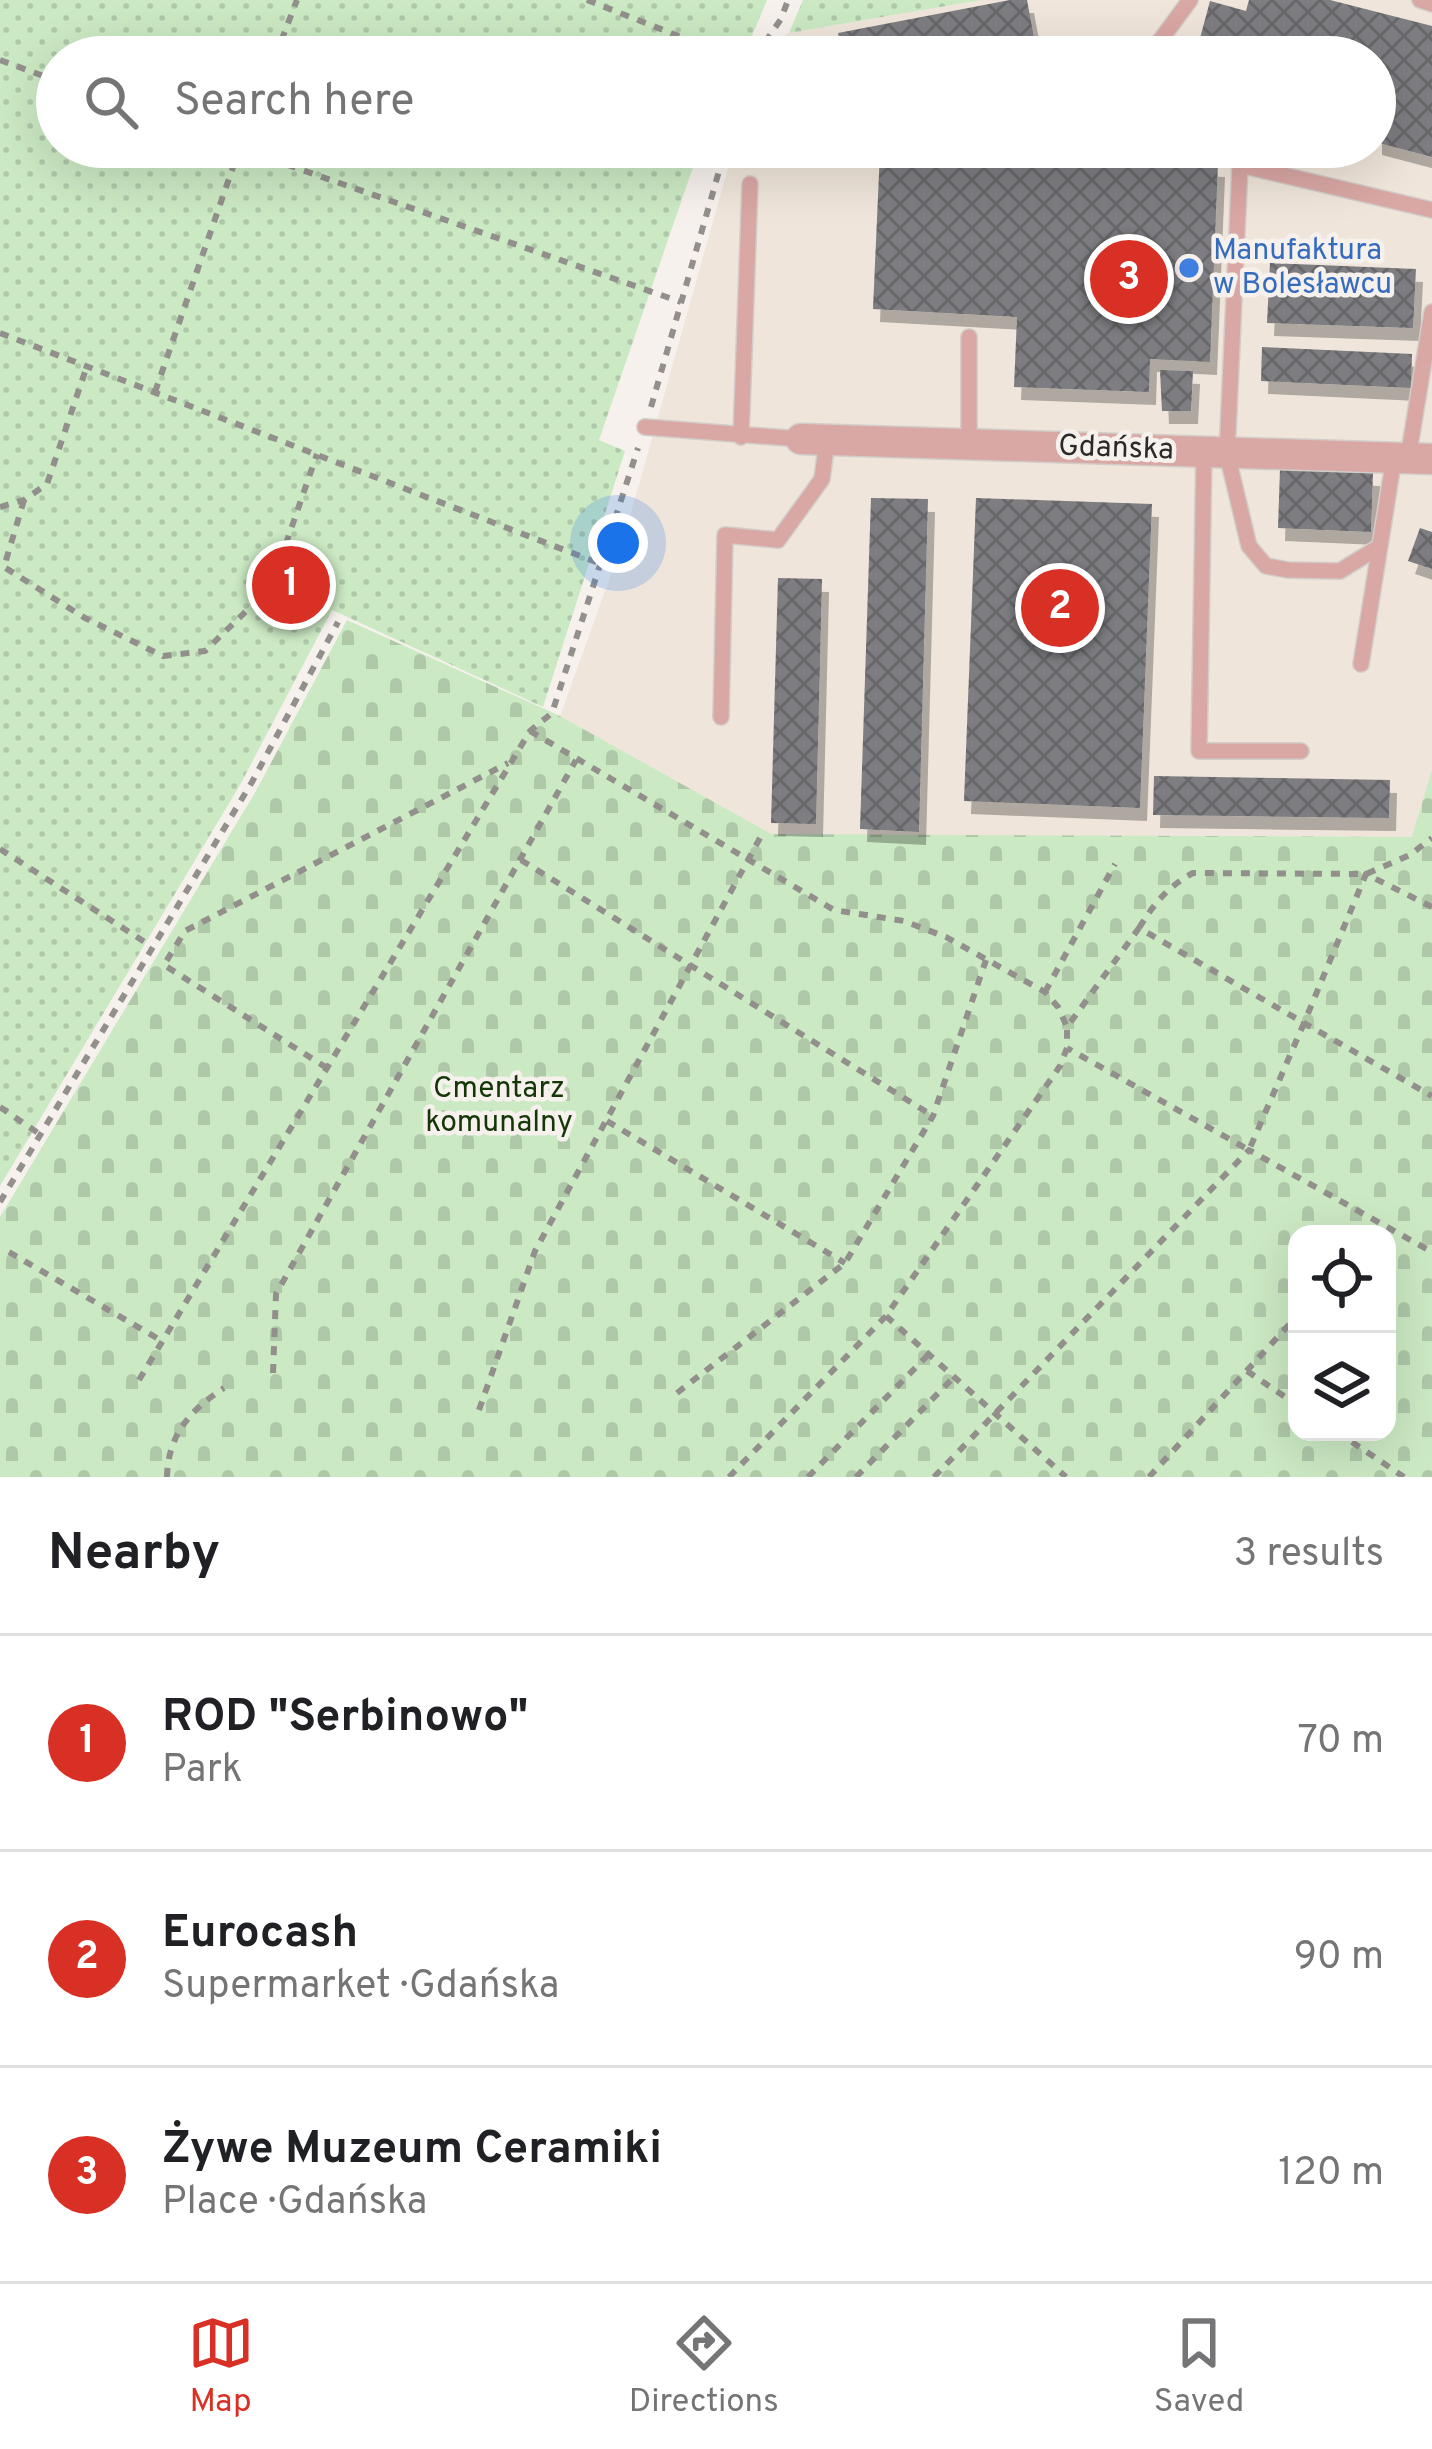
<!DOCTYPE html>
<meta charset="utf-8">
<style>
body{margin:0;font-family:Overpass,sans-serif;background:#f2f2f2;color:#202124}
.controls{position:absolute;right:36px;bottom:36px;display:grid;overflow:hidden;border-radius:24px;box-shadow:0 12px 48px #0002}
.controls button{width:108px;height:108px;display:grid;place-items:center;padding:0;border:0;border-bottom:3px solid #e0e0e0;background:#fff;color:#202124;font:60px sans-serif}
.you{position:absolute;left:618px;top:543px;width:42px;height:42px;margin:-30px;border:9px solid #fff;border-radius:50%;background:#1a73e8;box-shadow:0 0 0 18px #1a73e833}
.badge{display:grid;place-items:center;width:78px;height:78px;border-radius:50%;background:#d93025;color:#fff;font-size:39px;font-weight:700}
.pin{position:absolute;translate:-50% -50%;border:6px solid #fff;box-shadow:0 3px 12px #0006}
.list{margin:0;padding:0;list-style:none}
h2{display:flex;justify-content:space-between;align-items:center;height:156px;margin:0;padding:0 48px;font-size:51px}
h2 small{font-size:39px;font-weight:400;color:#757577}
.list li{display:grid;grid-template-columns:78px 1fr auto;gap:36px;align-items:center;box-sizing:border-box;height:216px;padding:0 48px;border-top:3px solid #e0e0e0}
.list b{display:block;font-size:45px;white-space:nowrap}
.list p{margin:0;font-size:39px;white-space:nowrap;color:#757577}
.list em{font-size:39px;font-style:normal;color:#757577}
.icon{flex:none;width:66px;height:66px;fill:none;stroke:currentColor;stroke-width:2;stroke-linecap:round;stroke-linejoin:round}
.map{position:relative;flex:none;width:1432px;height:1477px;overflow:hidden}
.search{position:absolute;background:#fff;box-shadow:0 12px 48px #0002;left:36px;right:36px;top:36px;height:132px;display:flex;align-items:center;gap:30px;box-sizing:border-box;padding:0 42px;border-radius:66px;color:#757577;font-size:45px}
.sheet{height:804px;background:#fff}
nav{display:flex;justify-content:space-around;align-items:center;box-sizing:border-box;height:168px;border-top:3px solid #e0e0e0;background:#fff;font-size:33px;color:#757577}
nav a{display:grid;justify-items:center;gap:6px}
nav .on{color:#d93025}
.map>svg:first-child{display:block}
.built{fill:#efe5da}
.cemetery{fill:url(#cemetery-stones);fill-rule:evenodd}
.garden{fill:url(#garden-dots)}
.building{fill:url(#building-cross-hatch);filter:url(#shadow)}
.lines{fill:none;stroke-linecap:round;stroke-linejoin:round}
.service-casing{stroke:#d2cdca;stroke-width:18}
.minor-casing{stroke:#d2cdca;stroke-width:33}
.path{stroke:#938f8c;stroke-width:6;stroke-dasharray:9 9;stroke-linecap:butt}
.service{stroke:#d9a7a4;stroke-width:15}
.minor{stroke:#d9a7a4;stroke-width:30}
.shop-dot{fill:#3f7fe0;stroke:#f6f1ed;stroke-width:4.5}
.labels{text-anchor:middle;dominant-baseline:central;stroke-width:9;stroke-linejoin:round;paint-order:stroke}
.shop-label{font-size:30px;fill:#366cbe;stroke:#f6f1ed;text-anchor:start}
.street-label{font-size:30px;fill:#2c2a28;stroke:#f6f1ed}
.park-label{font-size:30px;fill:#153607;stroke:#f6f1ed}
</style>
<div class="map">
<svg width="1432" height="1477" viewBox="0 0 1432 1477">
<defs>
<pattern id="cemetery-stones" width="16" height="16" patternUnits="userSpaceOnUse" patternTransform="scale(3)"><rect width="16" height="16" fill="#cbe9c3"/><path d="M2 7V4a2 2 0 0 1 4 0v3zM10 15v-3a2 2 0 0 1 4 0v3z" fill="#aec8a8"/></pattern>
<pattern id="garden-dots" width="8" height="8" patternUnits="userSpaceOnUse" patternTransform="scale(3)"><rect width="8" height="8" fill="#cbe9c3"/><path d="M2 2h.1M6 6h.1" fill="none" stroke="#aec8a8" stroke-width="1.8" stroke-linecap="round"/></pattern>
<pattern id="building-cross-hatch" width="8" height="8" patternUnits="userSpaceOnUse" patternTransform="scale(3)"><rect width="8" height="8" fill="#7d7d82"/><path d="M0 0l8 8M0 8l8-8" fill="none" stroke="#67676a"/></pattern>
<filter id="shadow"><feDropShadow dx="7" dy="13" stdDeviation="0" flood-color="#0004"/></filter>
</defs>
<rect width="100%" height="100%" fill="#f6f1ed"/>
<polygon class="built" points="981,0 1432,0 1432,769 1413,837 771,835 560,716 623,541 734,147 1375,147 1375,57 764,57 789,33"/>
<path class="cemetery" d="M347,620L560,716L771,834L1412,837L1432,769V1477H0V1217L256,791ZM1297,1234H1387V1432H1297Z"/>
<g class="garden">
<polygon points="0,0 767,0 743,57 57,57 57,147 700,147 599,440 625,451 543,707 332,610 240,785 0,1186"/>
<polygon points="803,0 981,0 789,33"/>
</g>
<g class="building">
<polygon points="1010,0 1027,0 1036,48 989,57 842,57 838,33"/>
<polygon points="1249,0 1330,0 1432,26 1432,157 1375,142 1375,57 1195,57 1210,1 1246,11"/>
<polygon points="880,151 1218,164 1210,362 1150,359 1149,392 1014,387 1017,317 873,309"/>
<polygon points="1270,263 1416,269 1413,328 1267,323"/>
<polygon points="1262,347 1412,354 1411,388 1261,381"/>
<polygon points="1160,370 1193,371 1191,411 1162,411"/>
<polygon points="1280,469 1373,473 1371,532 1278,528"/>
<polygon points="871,498 928,499 919,832 860,829"/>
<polygon points="976,498 1152,504 1140,808 964,801"/>
<polygon points="1420,528 1432,532 1432,569 1408,561"/>
<polygon points="778,578 822,579 816,824 771,823"/>
<polygon points="1154,776 1390,780 1389,818 1153,815"/>
</g>
<g class="lines">
<defs>
<g id="service">
<polyline points="1420,0 1432,4"/>
<polyline points="1148,57 1190,0"/>
<polyline points="1229,147 1240,165"/>
<polyline points="645,427 801,439"/>
<polyline points="741,437 750,184"/>
<polyline points="969,444 969,337"/>
<polyline points="1204,451 1199,751 1301,751"/>
<polyline points="1408,458 1432,312"/>
<polyline points="1377,548 1340,571 1288,570 1266,566 1249,546 1227,454 1240,165 1432,210"/>
<polyline points="1361,664 1394,458"/>
<polyline points="721,717 725,535 778,540 822,479 827,440"/>
</g>
<polyline id="minor" points="801,439 1432,459"/>
</defs>
<use href="#service" class="service-casing"/>
<use href="#minor" class="minor-casing"/>
<g class="path">
<polyline points="587,0 732,57"/>
<polyline points="275,57 297,0"/>
<polyline points="755,57 781,19 788,0"/>
<polyline points="0,60 57,81"/>
<polyline points="236,147 681,302"/>
<polyline points="0,333 601,564"/>
<polyline points="155,392 240,147"/>
<polyline points="651,407 726,147"/>
<polyline points="24,500 4,567 85,618 163,656 205,651 271,587 317,454"/>
<polyline points="0,507 24,500 47,484 87,366"/>
<polyline points="530,731 834,910 904,921 946,937 1045,992 1058,1007 1067,1027"/>
<polyline points="0,849 151,946"/>
<polyline points="521,860 933,1116"/>
<polyline points="1432,907 1366,874 1304,1023 1432,1096"/>
<path d="M1139,928C1154,904 1167,887 1193,873L1366,874L1410,855L1432,838"/>
<polyline points="1045,992 1115,864"/>
<polyline points="327,1068 164,965 185,931 508,763"/>
<polyline points="0,1107 41,1135"/>
<polyline points="607,1121 845,1263"/>
<polyline points="0,1202 252,782 338,622"/>
<polyline points="9,1252 162,1341"/>
<polyline points="886,1316 1066,1477"/>
<polyline points="1247,1371 1297,1405"/>
<polyline points="273,1373 276,1294 576,760"/>
<polyline points="139,1380 530,731 552,713 638,448"/>
<polyline points="677,1393 845,1263 933,1116 986,960"/>
<polyline points="479,1410 535,1251 760,838"/>
<polyline points="1337,1432 1404,1477"/>
<path d="M167,1477C168,1435 190,1410 224,1388"/>
<polyline points="729,1477 886,1316 1060,1066 1067,1048 1067,1027 1139,928 1304,1023 1249,1150 1067,1048"/>
<polyline points="808,1477 929,1354"/>
<polyline points="856,1477 954,1377"/>
<polyline points="934,1477 1249,1150 1432,1252"/>
<polyline points="1149,1477 1297,1316"/>
</g>
<use href="#service" class="service"/>
<use href="#minor" class="minor"/>
</g>
<circle class="shop-dot" cx="1189" cy="268" r="12"/>
<g class="labels">
<g class="shop-label">
<text x="1213" y="251">Manufaktura<tspan x="1213" dy="34">w Bolesławcu</tspan></text>
</g>
<g class="street-label">
<text transform="translate(1116 449) rotate(2)">Gdańska</text>
</g>
<g class="park-label">
<text x="499" y="1089">Cmentarz<tspan x="499" dy="34">komunalny</tspan></text>
</g>
</g>
</svg>
<div class="controls">
<button><svg class="icon" aria-label="locate" viewBox="0 0 24 24"><circle cx="12" cy="12" r="6"/><path d="M12 2v4M12 18v4M2 12h4M18 12h4"/></svg></button>
<button><svg class="icon" aria-label="layers" viewBox="0 0 24 24"><path d="M12 4l9 5-9 5-9-5zM3 14l9 5 9-5"/></svg></button>
</div>
<div class="you"></div>
<div class="pin badge" style="left:291px;top:585px">1</div>
<div class="pin badge" style="left:1060px;top:608px">2</div>
<div class="pin badge" style="left:1129px;top:279px">3</div>
<div class="search"><svg class="icon" aria-label="search" viewBox="0 0 24 24"><circle cx="10" cy="10" r="6"/><path d="M15 15l6 6"/></svg>Search here</div>
</div>
<section class="sheet">
<h2>Nearby<small>3 results</small></h2>
<ul class="list">
<li><span class="badge">1</span><div><b>ROD &quot;Serbinowo&quot;</b><p>Park</p></div><em>70 m</em></li>
<li><span class="badge">2</span><div><b>Eurocash</b><p>Supermarket · Gdańska</p></div><em>90 m</em></li>
<li><span class="badge">3</span><div><b>Żywe Muzeum Ceramiki</b><p>Place · Gdańska</p></div><em>120 m</em></li>
</ul>
</section>
<nav>
<a class="on"><svg class="icon" aria-label="map" viewBox="0 0 24 24"><path d="M3 6l6-2 6 2 6-2v14l-6 2-6-2-6 2zM9 4v14M15 6v14"/></svg>Map</a>
<a><svg class="icon" aria-label="directions" viewBox="0 0 24 24"><path d="M12 3l9 9-9 9-9-9zM9 14v-3h6M13 9l2 2-2 2"/></svg>Directions</a>
<a><svg class="icon" aria-label="saved" viewBox="0 0 24 24"><path d="M7 4h10v16l-5-4-5 4z"/></svg>Saved</a>
</nav>
